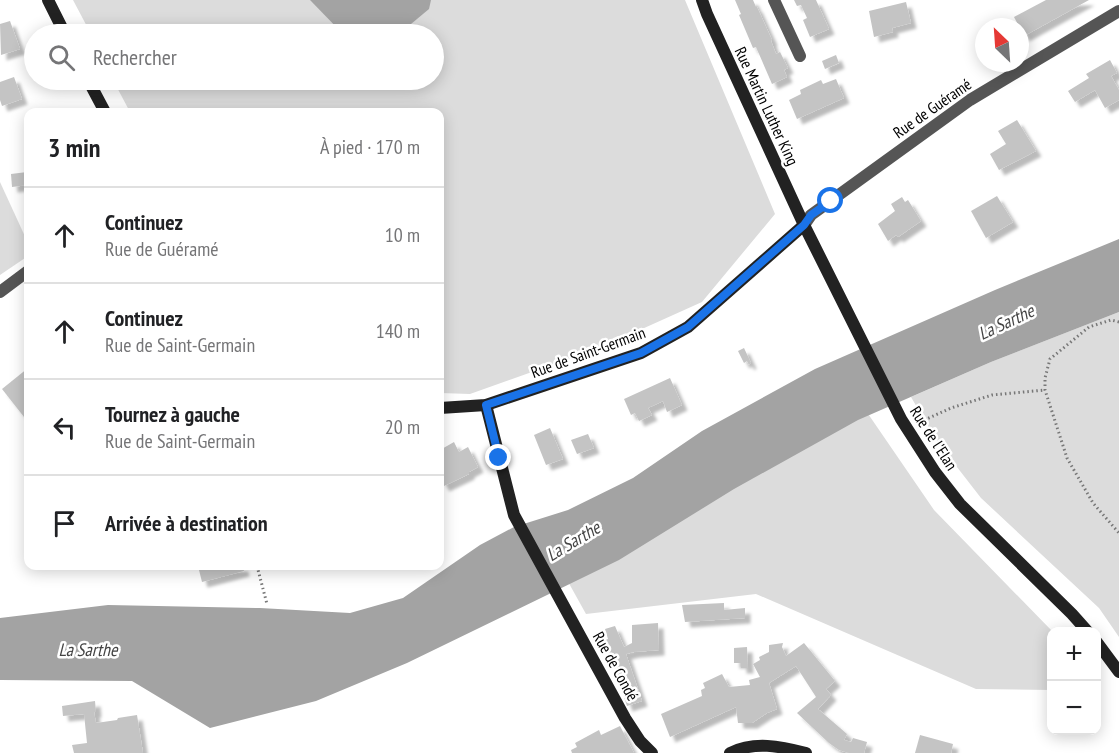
<!DOCTYPE html>
<html lang="fr">
<meta charset="utf-8">
<style>
body{margin:0;font-family:"PT Sans Narrow",sans-serif;background:#f6f6f6;color:#202124}
.controls{position:absolute;right:18px;bottom:18px;display:grid;overflow:hidden;border-radius:12px;box-shadow:0 3px 15px #0003}
.controls button{width:54px;height:54px;display:grid;place-items:center;padding:0;border:0;border-bottom:2px solid #e0e0e0;background:#fff;color:#202124;font:30px sans-serif}
.compass{position:absolute;left:975px;top:18px;width:54px;height:54px;border-radius:50%;background:#fff;box-shadow:0 3px 15px #0003;rotate:335deg}
.stop{position:absolute;width:18px;height:18px;margin:-14px;border:4px solid #1a73e8;border-radius:50%;background:#fff}
.stop.end{background:#1a73e8;border-color:#fff;box-shadow:0 2px 6px #0008}
.list{margin:0;padding:0;list-style:none}
h2{display:flex;justify-content:space-between;align-items:center;height:78px;margin:0;padding:0 24px;font-size:26px}
h2 small{font-size:20px;font-weight:400;color:#757577}
.list li{display:grid;grid-template-columns:39px 1fr auto;gap:18px;align-items:center;box-sizing:border-box;height:96px;padding:0 24px;border-top:2px solid #e0e0e0}
.list b{display:block;font-size:22px;white-space:nowrap}
.list p{margin:0;font-size:20px;white-space:nowrap;color:#757577}
.list em{font-size:20px;font-style:normal;color:#757577}
.icon{flex:none;width:33px;height:33px;fill:none;stroke:currentColor;stroke-width:2;stroke-linecap:round;stroke-linejoin:round}
.map{position:relative;flex:none;width:1119px;height:753px;overflow:hidden}
.search{position:absolute;background:#fff;box-shadow:0 3px 15px #0003;left:24px;top:24px;width:420px;height:66px;display:flex;align-items:center;gap:15px;box-sizing:border-box;padding:0 21px;border-radius:33px;color:#757577;font-size:22px}
.panel{position:absolute;background:#fff;box-shadow:0 3px 15px #0003;left:24px;top:108px;width:420px;height:462px;border-radius:12px}
.map>svg:first-child{display:block}
.green{fill:#dcdcdc}
.water{fill:#a3a3a3}
.building{fill:#c4c4c4;filter:url(#shadow)}
.lines{fill:none;stroke-linecap:round;stroke-linejoin:round}
.path{stroke:#777;stroke-width:3;stroke-dasharray:1.5 3;stroke-linecap:butt}
.street{stroke:#555;stroke-width:12}
.secondary{stroke:#222;stroke-width:12}
.route{stroke:#1a73e8;stroke-width:8}
.labels{text-anchor:middle;dominant-baseline:central;stroke-width:5;stroke-linejoin:round;paint-order:stroke}
.street-label{font-size:16px;fill:#000;stroke:#fff}
.water-label{font-size:18px;font-style:italic;fill:#444;stroke:#fff}
</style>
<div class="map">
<svg width="1119" height="753" viewBox="0 0 1119 753">
<defs>
<filter id="shadow"><feDropShadow dx="5.5" dy="5.5" stdDeviation="1.5" flood-color="#0004"/></filter>
</defs>
<rect width="100%" height="100%" fill="#fff"/>
<g class="green">
<polygon points="73,0 685,0 775,214 702,302 602,347 470,394 440,393 440,112 130,112 113,80 434,80 434,34 91,34"/>
<polygon points="0,182 28,243 28,256 0,275"/>
<polygon points="1119,312 1119,637 1099,608 981,498 936,440 911,397 991,362"/>
<polygon points="862,405 934,510 1052,631 1051,690 976,689 756,594 586,614 566,578"/>
</g>
<g class="water">
<polygon points="310,0 431,0 429,9 411,24 381,34 343,34"/>
<polygon points="1119,239 1119,312 991,362 858,420 734,489 619,560 407,663 316,701 210,728 132,681 0,680 0,618 108,605 260,608 350,613 403,598 480,545 514,527 568,510 633,478 702,431 815,369 995,290"/>
</g>
<g class="building">
<polygon points="735,0 753,0 756,7 757,7 772,40 771,41 776,54 780,52 788,68 784,70 787,77 772,84 756,47 753,48 739,15 741,14"/>
<polygon points="794,0 816,0 829,29 810,37 803,20 807,18 801,5 797,6"/>
<polygon points="1046,0 1089,0 1024,36 1014,17"/>
<polygon points="906,2 911,23 892,28 893,32 874,37 869,11"/>
<polygon points="10,21 20,49 1,55 0,24"/>
<polygon points="836,55 839,63 825,69 822,61"/>
<polygon points="1110,60 1117,73 1111,76 1119,90 1119,100 1105,108 1095,90 1075,102 1068,91 1089,78 1086,74"/>
<polygon points="14,77 22,99 2,106 0,100 0,82"/>
<polygon points="836,79 844,98 797,119 789,100 801,94 800,90 821,80 823,84"/>
<polygon points="1017,120 1036,151 999,170 990,154 1006,144 998,131"/>
<polygon points="27,172 28,185 12,187 11,174"/>
<polygon points="997,196 1013,222 986,238 971,211"/>
<polygon points="902,197 905,202 908,200 921,221 898,237 896,235 888,241 878,224 895,211 891,204"/>
<polygon points="744,348 751,363 749,365 747,361 744,363 738,351"/>
<polygon points="28,368 28,422 2,389"/>
<polygon points="670,378 682,405 667,412 663,401 648,408 652,415 639,421 635,413 631,415 624,399"/>
<polygon points="550,428 563,459 546,465 534,435"/>
<polygon points="588,434 594,448 577,454 571,440"/>
<polygon points="454,442 459,452 468,447 478,467 469,472 469,474 444,486 440,479 440,450"/>
<polygon points="198,566 243,566 244,571 202,582"/>
<polygon points="724,603 724,610 745,608 745,618 685,622 682,605"/>
<polygon points="658,623 659,650 634,652 626,654 642,701 627,706 605,640 608,639 605,629 615,626 624,647 632,643 632,625"/>
<polygon points="783,643 782,647 786,656 804,643 835,681 826,689 831,695 818,709 847,734 844,740 851,742 853,738 867,742 864,753 849,753 839,750 829,743 797,713 816,697 796,666 769,683 777,709 767,713 752,723 738,723 736,707 670,737 661,714 702,696 701,690 705,688 703,683 722,674 729,687 750,685 749,680 760,677 753,664 760,660 759,657 769,652 769,645"/>
<polygon points="747,647 748,668 741,668 741,663 734,663 734,648"/>
<polygon points="95,701 96,712 94,712 96,723 117,720 118,718 137,715 143,753 74,753 72,745 87,743 84,714 63,716 62,706"/>
<polygon points="620,726 634,753 572,753 571,750 577,747 575,743 599,730 601,735"/>
<polygon points="920,735 953,744 951,753 915,753"/>
</g>
<g class="lines">
<g class="path">
<polyline points="1119,322 1111,320 1089,327 1050,359 1045,378 1045,390 1067,458 1093,503 1119,533"/>
<polyline points="920,422 951,408 992,395 1045,390"/>
<polyline points="257,566 267,604"/>
</g>
<g class="street">
<polyline points="774,0 800,56"/>
<polyline points="804,225 811,215 970,100 1119,11"/>
<polyline points="0,292 28,271"/>
</g>
<g class="secondary">
<polyline points="48,0 65,34"/>
<polyline points="702,0 707,14 804,225 901,419 935,472 960,504 1072,614 1088,632"/>
<polyline points="88,80 105,112"/>
<polyline points="486,405 514,515 625,718 640,741 652,753"/>
<polyline points="440,408 486,405 641,353 688,327 804,225"/>
<polyline points="1096,641 1119,672"/>
<path d="M730,753C754,741 780,746 806,753"/>
</g>
</g>
<g class="lines">
<polyline class="route" points="499,458 486,405 641,353 688,327 804,225 811,215 831,201"/>
</g>
<g class="labels">
<g class="street-label">
<text transform="translate(767 106) rotate(65)">Rue Martin Luther King</text>
<text transform="translate(932 108) rotate(-35)">Rue de Guéramé</text>
<text transform="translate(588 352) rotate(-20)">Rue de Saint-Germain</text>
<text transform="translate(934 438) rotate(57)">Rue de l'Elan</text>
<text transform="translate(616 666) rotate(61)">Rue de Condé</text>
</g>
<g class="water-label">
<text transform="translate(1006 322) rotate(-25)">La Sarthe</text>
<text transform="translate(573 541) rotate(-31)">La Sarthe</text>
<text x="88" y="649">La Sarthe</text>
</g>
</g>
</svg>
<div class="controls">
<button>+</button>
<button>−</button>
</div>
<svg class="compass" viewBox="-18 -18 36 36"><path d="M0-13l5 13h-10z" fill="#e53935"/><path d="M0 13l5-13h-10z" fill="#757577"/></svg>
<div class="stop" style="left:831px;top:201px"></div>
<div class="stop end" style="left:499px;top:458px"></div>
<div class="search"><svg class="icon" aria-label="search" viewBox="0 0 24 24"><circle cx="10" cy="10" r="6"/><path d="M15 15l6 6"/></svg>Rechercher</div>
<section class="panel">
<h2>3 min<small>À pied · 170 m</small></h2>
<ul class="list">
<li><svg class="icon" aria-label="ahead" viewBox="0 0 24 24"><path d="M12 20V5M6 11l6-6 6 6"/></svg><div><b>Continuez</b><p>Rue de Guéramé</p></div><em>10 m</em></li>
<li><svg class="icon" aria-label="ahead" viewBox="0 0 24 24"><path d="M12 20V5M6 11l6-6 6 6"/></svg><div><b>Continuez</b><p>Rue de Saint-Germain</p></div><em>140 m</em></li>
<li><svg class="icon" aria-label="left" viewBox="0 0 24 24"><path d="M17 20v-9H6M10 6l-5 5 5 5"/></svg><div><b>Tournez à gauche</b><p>Rue de Saint-Germain</p></div><em>20 m</em></li>
<li><svg class="icon" aria-label="arrive" viewBox="0 0 24 24"><path d="M6 21V4h12l-3 4 3 4H6"/></svg><div><b>Arrivée à destination</b></div></li>
</ul>
</section>
</div>
